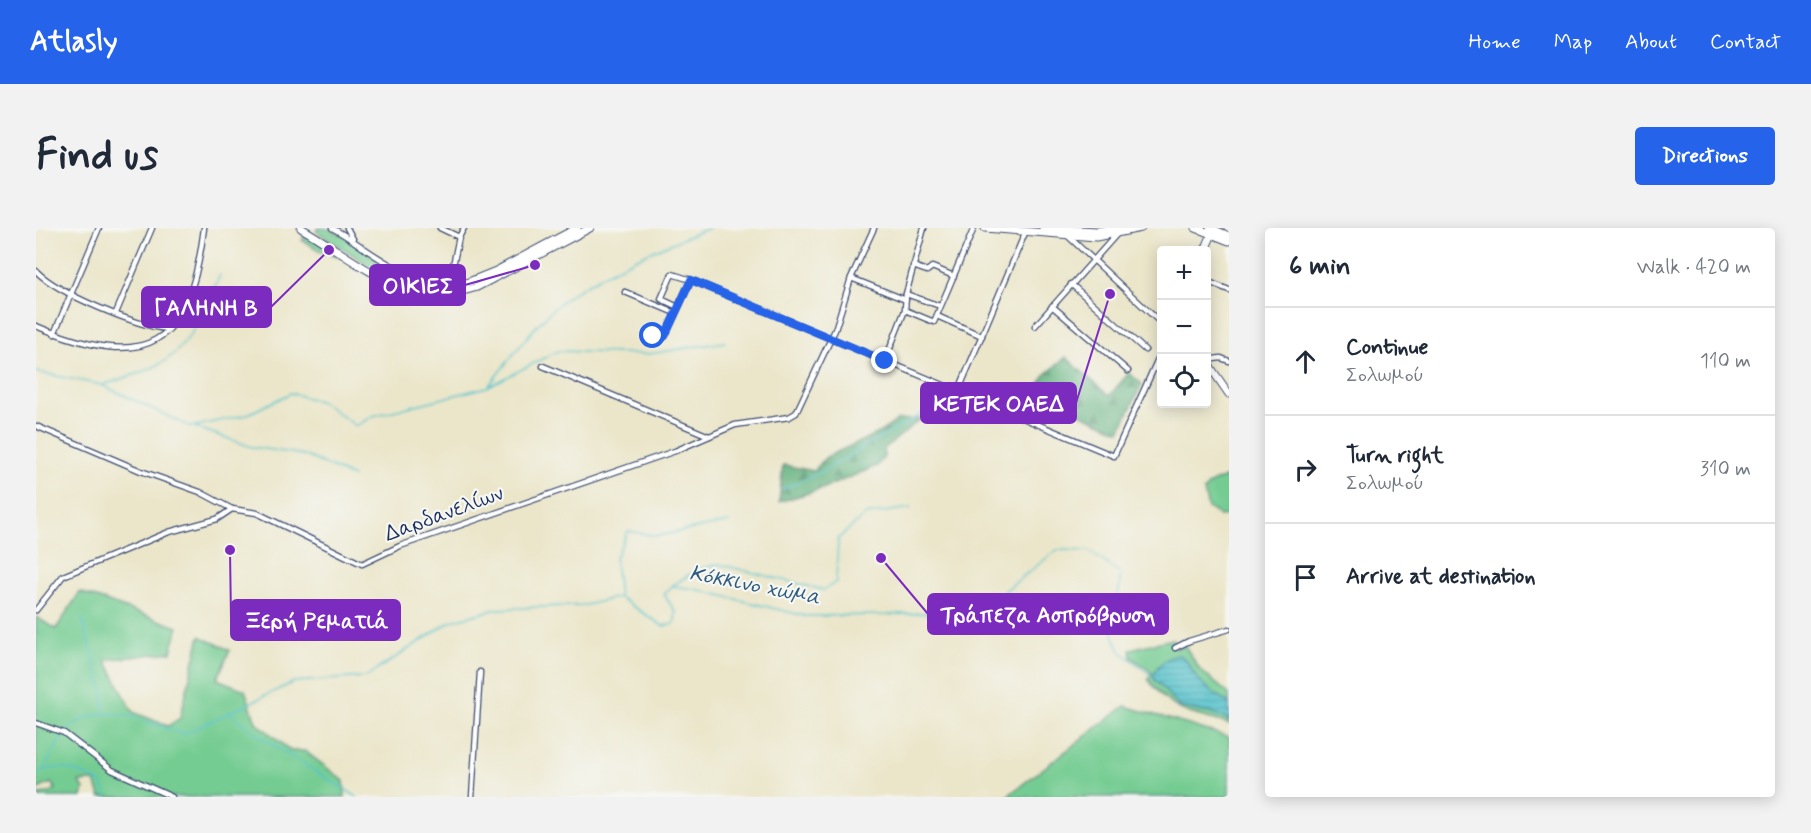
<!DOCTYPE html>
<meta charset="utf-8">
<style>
body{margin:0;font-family:Mynerve,sans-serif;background:#f2f2f3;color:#1f2937}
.controls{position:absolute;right:18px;top:18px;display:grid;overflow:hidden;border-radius:6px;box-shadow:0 3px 15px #0003}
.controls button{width:54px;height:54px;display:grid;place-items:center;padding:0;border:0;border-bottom:2px solid #e0e1e3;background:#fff;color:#1f2937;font:30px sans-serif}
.stop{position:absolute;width:18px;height:18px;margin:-14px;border:4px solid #2563eb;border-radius:50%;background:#fff}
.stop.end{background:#2563eb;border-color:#fff;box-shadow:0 2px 6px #0008}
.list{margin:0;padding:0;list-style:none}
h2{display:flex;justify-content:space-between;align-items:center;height:78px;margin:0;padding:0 24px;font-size:26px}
h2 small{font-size:20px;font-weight:400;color:#747a83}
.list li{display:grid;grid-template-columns:39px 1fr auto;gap:18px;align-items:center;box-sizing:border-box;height:108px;padding:0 24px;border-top:2px solid #e0e1e3}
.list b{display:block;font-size:22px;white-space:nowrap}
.list p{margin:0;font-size:20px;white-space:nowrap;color:#747a83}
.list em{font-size:20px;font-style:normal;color:#747a83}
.icon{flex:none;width:33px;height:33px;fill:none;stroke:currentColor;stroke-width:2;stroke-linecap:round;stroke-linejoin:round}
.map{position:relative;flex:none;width:1193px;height:569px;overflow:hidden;border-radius:6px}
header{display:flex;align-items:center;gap:36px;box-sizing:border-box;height:84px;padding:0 30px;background:#2563eb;color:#fff}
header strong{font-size:28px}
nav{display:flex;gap:33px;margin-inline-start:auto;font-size:21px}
.intro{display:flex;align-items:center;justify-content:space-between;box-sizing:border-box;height:144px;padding:0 36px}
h1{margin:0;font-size:42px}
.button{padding:15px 27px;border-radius:6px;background:#2563eb;color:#fff;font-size:21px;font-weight:700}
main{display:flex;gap:36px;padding:0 36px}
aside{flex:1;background:#fff;border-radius:6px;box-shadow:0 3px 15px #0003}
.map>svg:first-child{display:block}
.green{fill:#75cc92;stroke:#487e78;stroke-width:1.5}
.forest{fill:url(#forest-firs);stroke:#3e706d;stroke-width:1.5}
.water{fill:url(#water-rules);stroke:#387995;stroke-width:1.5}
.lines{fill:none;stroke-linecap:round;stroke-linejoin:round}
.stream{stroke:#55c3cc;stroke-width:1.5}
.street-casing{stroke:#3a4a6e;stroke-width:7}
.secondary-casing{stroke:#3a4a6e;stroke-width:9}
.street{stroke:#fff;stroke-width:4.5}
.secondary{stroke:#fff;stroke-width:7}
.route{stroke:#2563eb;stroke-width:8}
.labels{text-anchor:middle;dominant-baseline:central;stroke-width:4.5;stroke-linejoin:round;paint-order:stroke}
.street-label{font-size:21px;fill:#1b2f5e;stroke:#f6f6f2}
.water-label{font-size:22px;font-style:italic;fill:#2c5b7f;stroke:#f6f6f2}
.leader{fill:none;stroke:#7b2cbf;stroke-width:2}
.callout-dot{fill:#7b2cbf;stroke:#f6f6f2;stroke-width:2}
.callout{fill:#7b2cbf;stroke:#7b2cbf;stroke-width:2}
.callout-label{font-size:22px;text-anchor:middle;font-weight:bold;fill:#fff}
</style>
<header>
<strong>Atlasly</strong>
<nav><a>Home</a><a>Map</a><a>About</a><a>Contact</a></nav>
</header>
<div class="intro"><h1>Find us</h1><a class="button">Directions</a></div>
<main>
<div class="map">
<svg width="1193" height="569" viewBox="0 0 1193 569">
<defs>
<pattern id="forest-firs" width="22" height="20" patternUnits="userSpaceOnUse" patternTransform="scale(1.5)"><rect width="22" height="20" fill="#60b07c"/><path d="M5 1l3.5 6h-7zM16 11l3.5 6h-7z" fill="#4e9069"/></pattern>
<pattern id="water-rules" width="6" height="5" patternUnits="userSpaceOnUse" patternTransform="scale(1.5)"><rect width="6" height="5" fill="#55c3cc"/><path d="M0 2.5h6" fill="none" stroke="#469fa9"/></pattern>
</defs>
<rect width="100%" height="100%" fill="#f6f6f2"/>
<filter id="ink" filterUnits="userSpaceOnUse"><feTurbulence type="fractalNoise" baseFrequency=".0167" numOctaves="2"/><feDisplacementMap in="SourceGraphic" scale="12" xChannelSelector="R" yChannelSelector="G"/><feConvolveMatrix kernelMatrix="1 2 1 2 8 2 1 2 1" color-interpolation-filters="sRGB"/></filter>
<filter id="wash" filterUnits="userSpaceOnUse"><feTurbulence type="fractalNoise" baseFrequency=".008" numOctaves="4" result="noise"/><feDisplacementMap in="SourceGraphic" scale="24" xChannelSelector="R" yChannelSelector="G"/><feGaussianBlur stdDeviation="1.35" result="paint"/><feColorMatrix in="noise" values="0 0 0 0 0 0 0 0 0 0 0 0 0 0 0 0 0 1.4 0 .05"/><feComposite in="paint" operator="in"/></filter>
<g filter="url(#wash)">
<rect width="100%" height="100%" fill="#ebe6ca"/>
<g class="green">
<path d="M283,0C305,0 330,24 347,37L343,44L280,3Z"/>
<polygon points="270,7 271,7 306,29 286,24 266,12"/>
<polygon points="1193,247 1193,287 1184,288 1172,280 1168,263 1173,256"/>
<polygon points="44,364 142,399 135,424 70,432 97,484 132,498 144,490 164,408 194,422 181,451 209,462 220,494 255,523 269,523 308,553 309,569 64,569 59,553 43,554 48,561 46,569 0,569 0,566 13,565 20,561 15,555 0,562 0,389 20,401"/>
<path d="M1136,411L1141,421L1149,418L1164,442L1193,466V496C1152,484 1138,487 1112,451L1115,447L1114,443L1095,429L1094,421Z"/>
<polygon points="1089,478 1193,509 1193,569 970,569"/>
</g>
<g class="forest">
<polygon points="1030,129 1073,168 1093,145 1106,156 1084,203 997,165 1009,147"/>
<polygon points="885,191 848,221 848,229 841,238 786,261 743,274 747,237 778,243 790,229 844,204 862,192"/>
</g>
<path class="water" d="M1144,427C1153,432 1155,442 1161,450C1170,460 1181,468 1193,475V492L1179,486L1144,479L1119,452L1116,447C1123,437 1130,428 1144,427Z"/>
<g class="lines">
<g class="stream">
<polyline points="0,144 66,157 155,199 210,187 255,165 286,174 320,198 337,188 451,159 522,123 612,126 689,114"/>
<path d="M67,157C84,151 104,146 120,138C154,121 170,80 184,47"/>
<path d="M453,157C476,129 503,89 533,68C575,39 625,19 673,0"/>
<polyline points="159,199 216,219 268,227 317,249"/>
<polyline points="747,261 785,244 890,184"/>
<polyline points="637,357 661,342 682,336 788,362 800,354 802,311 829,287 875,280"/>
<polyline points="583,369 579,330 592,303 621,308 693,294"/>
<polyline points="46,390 67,464 68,485"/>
<path d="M193,484C232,518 278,541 321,569"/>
<path d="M30,503C70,469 106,494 148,506L258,454L330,449L415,393L461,381L550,377L583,369L627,398L638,396L640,385L628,366L636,358L659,361L769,388L850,387L906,384L957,372L1021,322L1053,323L1085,346L1077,407L1084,423L1115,447"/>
<polyline points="7,542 27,507"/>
<path d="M0,547C21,531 46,545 66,556L71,569"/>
</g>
</g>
</g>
<g filter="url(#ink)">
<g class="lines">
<defs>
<g id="street">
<path d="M296,0C333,19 370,61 415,47L423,9L428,0"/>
<polyline points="311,0 317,11"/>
<polyline points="404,0 423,9"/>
<polyline points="1032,8 1126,96"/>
<polyline points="877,38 891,43 896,39 918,48"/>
<path d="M0,43C23,66 100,98 132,101"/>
<polyline points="815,50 870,72"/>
<polyline points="1170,53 1193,62"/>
<polyline points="1035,56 1109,122"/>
<polyline points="589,64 639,85"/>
<polyline points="870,66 904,78"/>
<polyline points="1016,78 1092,143"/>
<polyline points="642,79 625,71 636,46 655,52"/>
<polyline points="869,82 898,94 938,0"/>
<polyline points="80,85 116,0"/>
<polyline points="901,88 946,108"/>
<path d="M0,98C112,144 153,120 168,0"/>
<polyline points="999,98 1080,7"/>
<polyline points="18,106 63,0"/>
<polyline points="617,108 625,111 629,108 655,52 1078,228 1126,122"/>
<polyline points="1170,132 1185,130 1193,133"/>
<polyline points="849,133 869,82 870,66 888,0"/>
<polyline points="507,138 673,208"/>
<polyline points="922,164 989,5"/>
<polyline points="0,198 105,243 164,264 196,281 221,285 326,336 364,318 639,223 699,197 753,189 760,185 799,102 815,50 838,0"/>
<polyline points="0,382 27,348 133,304 181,291 196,281"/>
<polyline points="1139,420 1153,413 1193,401"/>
<polyline points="0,495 28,505 76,542 136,569"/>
<polyline points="436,569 444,444"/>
</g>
<g id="secondary">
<path d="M265,0C323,33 370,83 441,59L554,0"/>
<polyline points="949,0 1060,9 1105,0"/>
<polyline points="1007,0 1061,3 1083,0"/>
<polyline points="1160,0 1193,13"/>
<polyline points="1174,0 1193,8"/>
<polyline points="1169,22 1176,6"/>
<polyline points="413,62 460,43 541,0"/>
<polyline points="1170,133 1193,166"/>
</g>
</defs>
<use href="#street" class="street-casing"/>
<use href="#secondary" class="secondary-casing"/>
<use href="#street" class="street"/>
<use href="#secondary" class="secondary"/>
</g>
</g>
<g class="lines" filter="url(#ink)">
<polyline class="route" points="617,108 625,111 629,108 655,52 849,133"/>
</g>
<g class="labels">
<g class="street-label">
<text transform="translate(408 286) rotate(-20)">Δαρδανελίων</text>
</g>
<g class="water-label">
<text transform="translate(719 358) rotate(11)">Κόκκινο χώμα</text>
</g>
</g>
<path class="leader" d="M499 37L429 57M293 22L235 79M1074 66L1040 175M845 330L892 386M194 322L195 392"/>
<g class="callout-dot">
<circle cx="499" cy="37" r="6"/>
<circle cx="293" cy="22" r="6"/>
<circle cx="1074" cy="66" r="6"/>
<circle cx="845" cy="330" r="6"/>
<circle cx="194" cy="322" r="6"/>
</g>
<g class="callout">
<rect x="334" y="37" width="95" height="40" rx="6"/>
<rect x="106" y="59" width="129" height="40" rx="6"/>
<rect x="885" y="155" width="155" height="40" rx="6"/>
<rect x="892" y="366" width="240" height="40" rx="6"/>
<rect x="195" y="372" width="169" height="40" rx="6"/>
</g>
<g class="callout-label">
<text x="382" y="65">ΟΙΚΙΕΣ</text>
<text x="170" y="87">ΓΑΛΗΝΗ Β</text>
<text x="963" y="183">ΚΕΤΕΚ ΟΑΕΔ</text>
<text x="1012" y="394">Τράπεζα Ασπρόβρυση</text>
<text x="280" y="400">Ξερή Ρεματιά</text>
</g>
</svg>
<div class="controls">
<button>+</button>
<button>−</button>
<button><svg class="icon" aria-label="locate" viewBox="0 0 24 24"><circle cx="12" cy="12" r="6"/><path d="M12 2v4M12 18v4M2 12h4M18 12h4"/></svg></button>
</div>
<div class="stop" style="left:617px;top:108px"></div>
<div class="stop end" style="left:849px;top:133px"></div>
</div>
<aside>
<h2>6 min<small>Walk · 420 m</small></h2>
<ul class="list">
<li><svg class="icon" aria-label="ahead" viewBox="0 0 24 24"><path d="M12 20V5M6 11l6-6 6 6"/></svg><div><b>Continue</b><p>Σολωμού</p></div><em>110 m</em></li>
<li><svg class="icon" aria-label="right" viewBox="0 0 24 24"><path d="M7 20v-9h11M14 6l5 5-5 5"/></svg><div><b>Turn right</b><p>Σολωμού</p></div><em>310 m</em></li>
<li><svg class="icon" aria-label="arrive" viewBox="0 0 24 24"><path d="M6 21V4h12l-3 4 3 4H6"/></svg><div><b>Arrive at destination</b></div></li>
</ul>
</aside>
</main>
